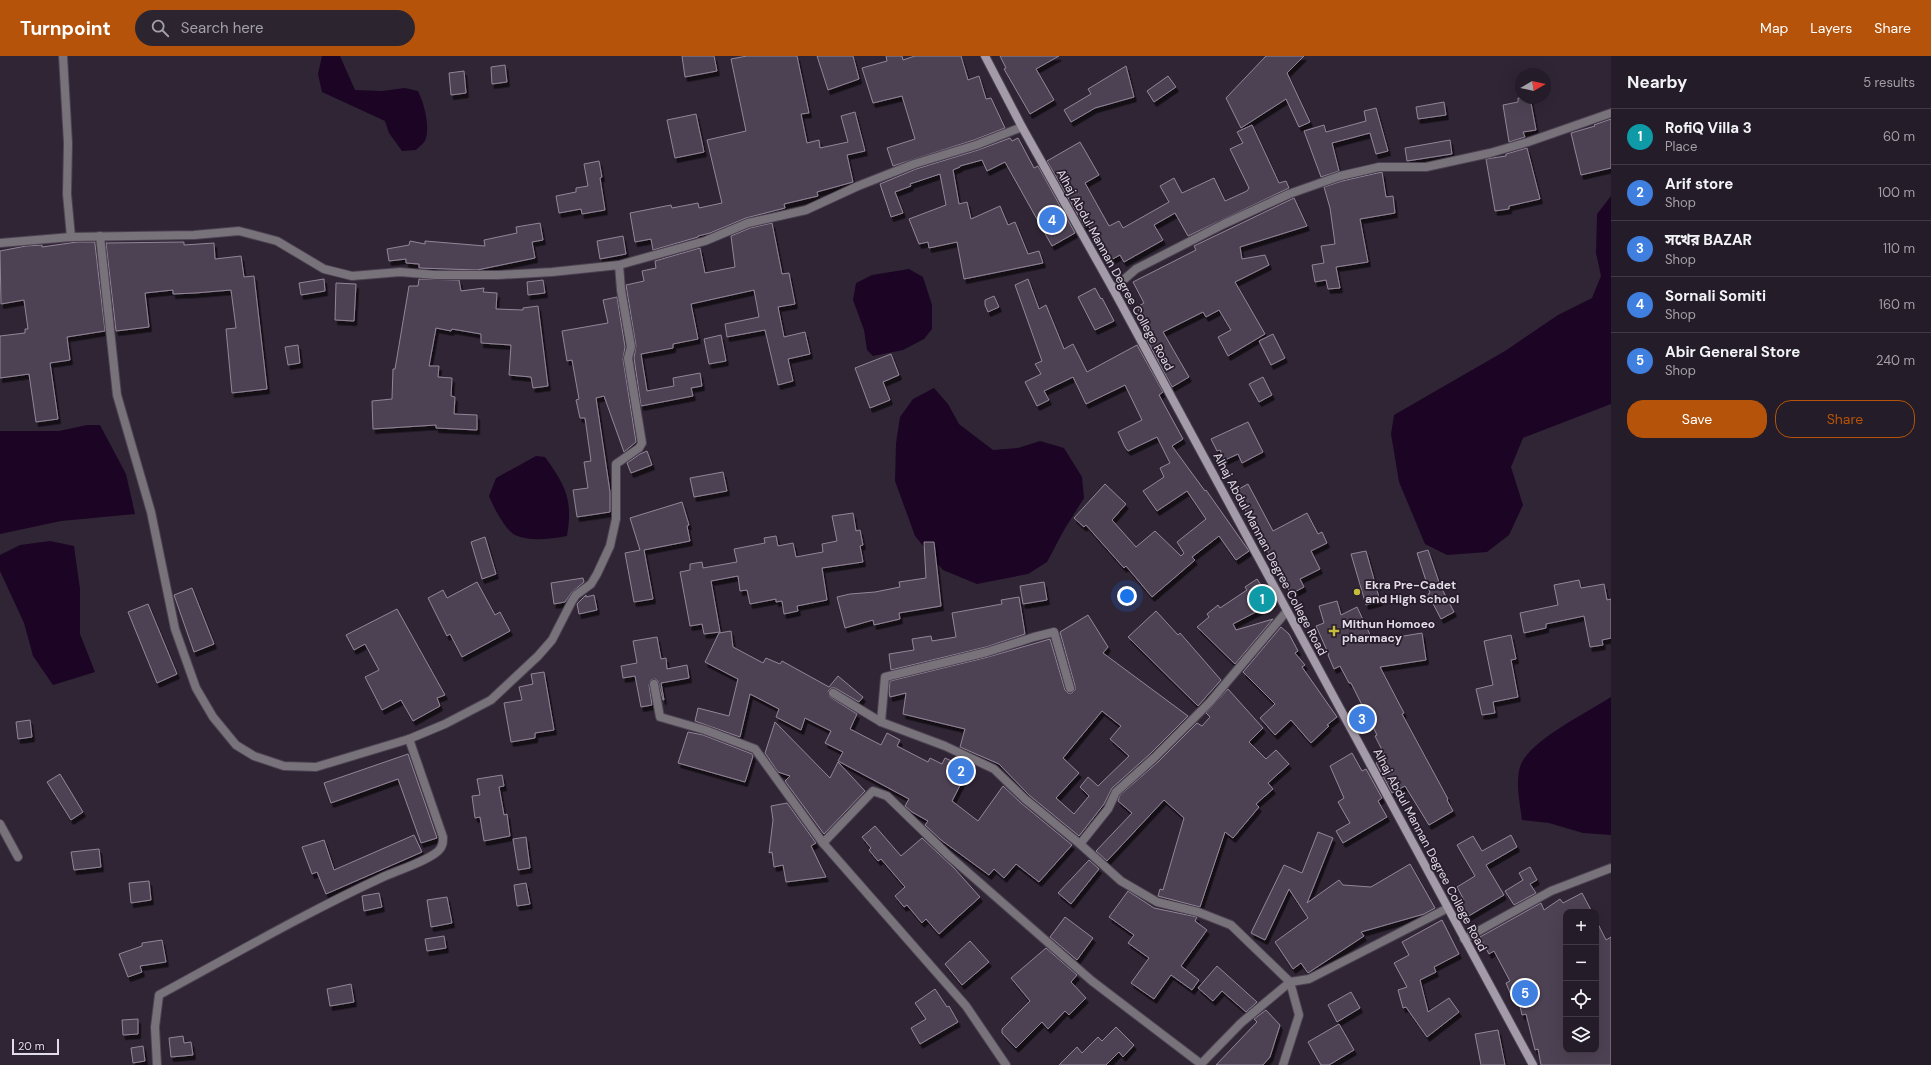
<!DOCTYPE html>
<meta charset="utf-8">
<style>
body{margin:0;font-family:"DM Sans","Noto Sans Bengali",sans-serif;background:#2c2530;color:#f1f3f6}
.controls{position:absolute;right:12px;bottom:12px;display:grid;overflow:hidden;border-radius:8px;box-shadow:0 4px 16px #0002}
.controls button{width:36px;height:36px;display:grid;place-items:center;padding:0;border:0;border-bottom:1px solid #413a45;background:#241c28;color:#f1f3f6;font:20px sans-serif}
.compass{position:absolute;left:1515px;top:12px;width:36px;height:36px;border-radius:50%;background:#241c28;box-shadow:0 4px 16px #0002;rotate:81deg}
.scale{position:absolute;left:12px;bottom:10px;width:47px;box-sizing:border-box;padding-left:4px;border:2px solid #e2dce6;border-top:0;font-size:11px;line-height:14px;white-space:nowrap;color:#e2dce6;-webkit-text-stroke:3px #261c2b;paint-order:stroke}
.you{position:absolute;left:1127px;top:540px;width:14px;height:14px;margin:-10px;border:3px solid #fff;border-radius:50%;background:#1a73e8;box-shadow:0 0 0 6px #1a73e833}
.badge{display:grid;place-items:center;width:26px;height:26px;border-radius:50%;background:#b45309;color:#fff;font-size:13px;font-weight:700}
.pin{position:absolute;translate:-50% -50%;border:2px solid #fff;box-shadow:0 1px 4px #0006}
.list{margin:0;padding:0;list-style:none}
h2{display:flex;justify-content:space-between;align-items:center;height:52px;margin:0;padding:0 16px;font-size:17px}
h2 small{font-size:13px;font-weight:400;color:#a3a1a8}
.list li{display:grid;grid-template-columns:26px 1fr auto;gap:12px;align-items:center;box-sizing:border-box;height:56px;padding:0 16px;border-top:1px solid #413a45}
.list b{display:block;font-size:15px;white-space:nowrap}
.list p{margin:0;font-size:13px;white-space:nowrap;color:#a3a1a8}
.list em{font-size:13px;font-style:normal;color:#a3a1a8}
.actions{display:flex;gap:8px;padding:12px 16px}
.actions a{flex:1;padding:9px 0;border:1px solid #b45309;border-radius:16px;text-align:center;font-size:14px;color:#b45309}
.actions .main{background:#b45309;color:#fff}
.icon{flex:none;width:22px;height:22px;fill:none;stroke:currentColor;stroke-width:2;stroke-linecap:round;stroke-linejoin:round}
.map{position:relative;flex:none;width:1611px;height:1009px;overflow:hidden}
header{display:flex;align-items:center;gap:24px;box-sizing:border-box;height:56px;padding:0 20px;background:#b45309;color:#fff}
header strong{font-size:19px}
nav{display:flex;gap:22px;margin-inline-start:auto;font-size:14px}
.search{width:280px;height:36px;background:#2c2530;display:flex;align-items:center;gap:10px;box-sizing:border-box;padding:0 14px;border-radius:22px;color:#a3a1a8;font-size:15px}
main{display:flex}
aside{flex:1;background:#241c28}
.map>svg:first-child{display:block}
.water{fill:#1c0425}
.building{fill:#4d4253;stroke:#928598;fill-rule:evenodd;filter:url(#shadow)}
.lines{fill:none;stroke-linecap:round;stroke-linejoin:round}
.street-casing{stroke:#4c4251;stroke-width:10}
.secondary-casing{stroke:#4c4251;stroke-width:10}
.street{stroke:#78727b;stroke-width:8}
.secondary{stroke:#a49ba8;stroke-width:8}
.poi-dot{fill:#c6bc3c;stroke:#261c2b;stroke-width:1.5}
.labels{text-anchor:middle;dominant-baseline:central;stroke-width:3.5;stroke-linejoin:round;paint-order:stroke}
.street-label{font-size:12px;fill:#e2dce6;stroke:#261c2b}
.poi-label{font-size:12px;font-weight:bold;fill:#e2dce6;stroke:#261c2b;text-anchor:start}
</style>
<header>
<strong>Turnpoint</strong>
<div class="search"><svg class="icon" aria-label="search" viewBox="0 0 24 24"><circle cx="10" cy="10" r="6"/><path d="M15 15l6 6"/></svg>Search here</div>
<nav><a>Map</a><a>Layers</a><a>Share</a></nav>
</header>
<main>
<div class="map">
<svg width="1611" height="1009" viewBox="0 0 1611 1009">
<defs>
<filter id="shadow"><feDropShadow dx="2.5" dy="4.5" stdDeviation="0" flood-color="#0009"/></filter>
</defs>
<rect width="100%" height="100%" fill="#302535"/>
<g class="water">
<path d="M322,0H340L355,34L382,35L405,32L418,35C424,47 431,72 425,85C423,88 419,91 416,94L402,95L389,77L385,65L322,36L318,18Z"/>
<polygon points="1611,140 1611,348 1523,382 1511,411 1523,449 1509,479 1487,496 1447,499 1425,488 1399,426 1391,378 1394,359 1505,295 1558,259 1592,242 1601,220 1596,197 1597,158"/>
<polygon points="909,213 923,221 932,249 932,273 924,283 903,294 873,300 867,294 864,274 853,244 856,227 872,219"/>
<polygon points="934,332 948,348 959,368 993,394 1018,392 1040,385 1064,392 1082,421 1084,442 1064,474 1047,506 1028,518 977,528 943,514 915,480 895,425 896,387 900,361 913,343"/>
<polygon points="87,369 100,369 126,418 135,458 61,465 0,478 0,375 59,375"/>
<path d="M536,400L545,401C566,430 573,444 567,480C551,483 530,486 515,479C505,474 493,450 489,440L496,422Z"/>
<polygon points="50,485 74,490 80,533 80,578 95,616 53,629 33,600 24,567 0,515 0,499 20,489"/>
<path d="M1611,641V779L1583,777L1549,767L1522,764C1520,747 1514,721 1522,706C1535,682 1588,656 1611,641Z"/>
</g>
<g class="building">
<polygon points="682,0 714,0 717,15 685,21"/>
<polygon points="747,0 797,0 809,57 801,58 807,87 819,84 820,92 848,86 841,60 855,56 865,95 847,99 853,126 817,136 818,140 784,148 785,152 746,162 710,177 698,180 698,181 653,194 651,183 635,186 630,157 671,149 672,152 698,147 699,152 722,147 707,84 746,75 731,3"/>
<polygon points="817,0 853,0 859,23 828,34"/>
<polygon points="886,0 902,0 903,4 915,0 961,0 968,24 979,20 986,43 991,42 1005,72 974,84 893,110 887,92 915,83 902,40 873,47 862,12 887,5"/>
<polygon points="1000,0 1059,0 1036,13 1054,44 1030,58 1004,13 1006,12"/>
<polygon points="1266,0 1304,0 1287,17 1310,66 1299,71 1286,43 1241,72 1226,42"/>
<polygon points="505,9 507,26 492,28 491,11"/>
<polygon points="1126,10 1134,41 1095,52 1071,66 1064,54 1091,38 1088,33"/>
<polygon points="464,15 466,37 451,39 449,17"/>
<polygon points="1168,20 1176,31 1154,46 1147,35"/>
<polygon points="1518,42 1530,42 1536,74 1523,76 1525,81 1509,86 1503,49 1518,46"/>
<polygon points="1444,46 1446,59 1418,63 1416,51"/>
<polygon points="1376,52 1388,95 1376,98 1370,77 1332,87 1339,115 1321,121 1304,75 1324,69 1326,76 1366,65 1364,55"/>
<polygon points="696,58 704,96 675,102 667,64"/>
<polygon points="1611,63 1611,112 1581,119 1571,77 1595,70 1594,69"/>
<polygon points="1252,69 1279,127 1286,125 1289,132 1188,180 1175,157 1154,169 1163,184 1124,206 1120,199 1109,205 1088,169 1085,171 1047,105 1080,86 1099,119 1085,127 1109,170 1119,165 1123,172 1169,146 1160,130 1174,122 1182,137 1214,122 1225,145 1247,135 1249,132 1230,93 1243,87 1237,76"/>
<polygon points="1010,82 1012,85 1018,82 1034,112 1038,110 1075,177 1052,190 1005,106 987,115 982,104 960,110 960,111 953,114 959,148 967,146 971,163 1000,150 1008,169 1015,166 1028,198 1039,195 1043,207 964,223 957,186 929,192 928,186 919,188 909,163 946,149 940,118 910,128 911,130 895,136 903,157 891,161 880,128 916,113 978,94"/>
<polygon points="1450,84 1452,98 1407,105 1405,92"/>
<polygon points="1527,92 1540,143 1509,150 1509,153 1495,155 1486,103 1506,100 1506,98"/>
<polygon points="599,105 602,121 600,122 605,154 582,158 581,153 559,157 556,140 576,136 576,132 588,130 584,108"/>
<polygon points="1382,116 1386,141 1393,140 1395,157 1360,163 1368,206 1336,211 1340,232 1328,233 1326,224 1315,226 1312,209 1324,207 1321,190 1335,188 1330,152 1324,131 1342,125"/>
<polygon points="1294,142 1307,170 1240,191 1242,203 1265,199 1269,209 1235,226 1265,278 1228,300 1218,281 1231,274 1219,254 1206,261 1203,256 1163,276 1189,321 1172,331 1147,284 1152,281 1137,251 1144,247 1133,226 1196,194 1194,190"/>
<polygon points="540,167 543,184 532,186 535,202 477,214 419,212 419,208 406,207 406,203 389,205 387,193 409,189 410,185 425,188 425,185 485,190 484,184 517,177 516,171"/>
<polygon points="772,167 782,218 789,217 795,248 778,251 784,281 805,276 810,298 788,303 793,325 778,329 765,274 727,281 725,268 759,261 754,234 691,248 698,283 673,288 673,292 641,298 647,335 674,330 673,322 700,317 702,330 691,332 693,340 641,350 634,302 636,290 626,229 644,225 642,215 656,212 655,205 700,192 705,217 735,211 731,180 750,172"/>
<polygon points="623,180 626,198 600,203 597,185"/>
<polygon points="77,186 95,186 95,188 105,275 67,281 70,304 50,307 58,363 36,366 29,318 0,322 0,280 25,277 25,273 28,273 24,244 1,248 0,195 26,190 42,189 42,191"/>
<polygon points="184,186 184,189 214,187 215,203 241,200 244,221 254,220 267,333 232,337 226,273 236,272 231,234 195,237 173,238 173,234 145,237 149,271 116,275 106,187"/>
<polygon points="324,223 325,235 301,239 299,227"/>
<polygon points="419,223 459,224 461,235 484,232 483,236 497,237 496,253 523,254 523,252 538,250 548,330 533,332 531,321 509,319 511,289 481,287 481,278 452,273 451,275 436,272 429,310 439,310 438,321 452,322 451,340 455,341 454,358 477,359 477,374 436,372 436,369 373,373 372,345 392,343 393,313 395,313 409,230 418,230"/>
<polygon points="1028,223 1039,253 1046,249 1064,293 1073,288 1087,316 1137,289 1163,336 1159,339 1183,383 1172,390 1205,435 1206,434 1249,495 1236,504 1219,480 1192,501 1195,504 1152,541 1126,510 1124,512 1086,469 1084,471 1074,462 1105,428 1126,448 1112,464 1136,491 1155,475 1181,500 1184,497 1177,486 1206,463 1187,435 1157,455 1143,435 1164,421 1160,412 1170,407 1157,381 1128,395 1125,391 1118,376 1142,364 1125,329 1086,348 1073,321 1044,335 1049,344 1037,350 1025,326 1041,318 1035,308 1042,305 1015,229"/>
<polygon points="543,224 545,237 528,239 527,226"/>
<polygon points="336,227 356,228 354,265 335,264"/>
<polygon points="1095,232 1101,243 1102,242 1114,265 1095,274 1078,241"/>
<polygon points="994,240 999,251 988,256 985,249 985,244"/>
<polygon points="617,241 625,291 623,303 636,386 624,396 604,340 596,342 610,436 610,456 577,461 573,434 588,432 584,406 591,405 585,362 580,362 576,344 579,343 572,304 567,305 562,275 608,267 603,244"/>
<polygon points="1273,278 1285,302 1271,309 1259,285"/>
<polygon points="721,279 726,305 709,308 704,283"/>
<polygon points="298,289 300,307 288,309 285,291"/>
<polygon points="891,298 899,319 883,326 890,344 870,352 855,312"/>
<polygon points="1263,321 1272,339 1259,346 1249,328"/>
<polygon points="1248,366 1263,396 1242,407 1238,398 1225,404 1220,394 1217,395 1211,383"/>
<polygon points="647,395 652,409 631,417 627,407 640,398"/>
<polygon points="723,416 727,435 694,441 690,422"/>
<polygon points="1248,428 1273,475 1307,457 1318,478 1322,476 1327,487 1311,495 1320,513 1300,523 1304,531 1291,538 1235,435"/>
<polygon points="682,446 689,469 687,470 690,485 644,494 653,543 634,546 625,497 640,494 630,462"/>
<polygon points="853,457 856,475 860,474 863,489 860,490 863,506 822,512 827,544 797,550 798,555 784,558 782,545 776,546 776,543 750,548 747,534 740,535 738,520 711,525 720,576 704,578 702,568 690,570 680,516 690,514 690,508 702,506 703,512 737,506 734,493 765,487 764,482 776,480 778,490 793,487 796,501 823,496 822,488 837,485 832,460"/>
<polygon points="485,481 496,518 482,523 471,486"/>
<polygon points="924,486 934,486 941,550 899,557 900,563 874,569 873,564 845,572 837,541 850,538 875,536 900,531 899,526 926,522"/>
<polygon points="1428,494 1440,529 1454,556 1441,563 1428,538 1430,537 1417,497"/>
<polygon points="1366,495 1380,545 1366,549 1351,498"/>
<polygon points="583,522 584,526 572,536 565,546 554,548 551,527"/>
<polygon points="1257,523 1273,547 1233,568 1236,574 1273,563 1235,608 1197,571 1209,561 1207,558 1218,549 1220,552 1247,534 1245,531"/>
<polygon points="1579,524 1581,532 1604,528 1607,544 1611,543 1611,582 1602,584 1603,589 1590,591 1584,560 1546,568 1546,572 1524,577 1520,557 1558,549 1554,529"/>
<polygon points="477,526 495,559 500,556 510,575 462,601 450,578 447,580 428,542 443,534 447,542"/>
<polygon points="1044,526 1047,544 1023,548 1020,530"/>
<polygon points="192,532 214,588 194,596 174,539"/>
<polygon points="586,539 586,541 594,539 597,554 579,558 577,548"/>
<polygon points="1019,541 1025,578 986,591 891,614 889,598 914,594 912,583 931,580 932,585 956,581 952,557 1002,548 1001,544"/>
<polygon points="1337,545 1341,559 1357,551 1373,585 1422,577 1426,604 1380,611 1404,657 1402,658 1448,743 1447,744 1453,755 1429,769 1405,730 1392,737 1376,707 1386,702 1375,680 1377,679 1351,627 1349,627 1340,610 1334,613 1328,599 1329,599 1316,570 1324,567 1319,550"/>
<polygon points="148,548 177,618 157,627 128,556"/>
<polygon points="397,553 445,639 437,642 440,650 413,665 401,644 382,654 365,621 379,614 365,588 354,594 346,579"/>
<polygon points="1156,555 1178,579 1180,577 1221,624 1198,650 1128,581"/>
<path d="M1088,559L1108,591L1103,597L1188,660L1150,698L1112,732L1104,748L1079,780L1029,739L999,708L960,691L965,673L903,658L906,637L890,641L889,635L890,625L988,601L1050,583L1065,634L1068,637H1072L1075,634V630L1060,576ZM1102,655L1121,670L1110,683L1129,700L1098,730L1088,721L1080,731L1089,740L1074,758L1056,742L1079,717L1063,702Z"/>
<polygon points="1281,571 1289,578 1298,595 1295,597 1305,609 1302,611 1337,661 1327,669 1329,670 1311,687 1291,664 1275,679 1260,662 1275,648 1243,616"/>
<polygon points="731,575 733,591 763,607 766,602 780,608 782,605 829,631 838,620 863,641 859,646 835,632 831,632 828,635 830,641 857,658 850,673 881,689 887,677 900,684 897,690 928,706 930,702 942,708 945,702 956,707 957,702 971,708 952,745 978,765 1003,730 1021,747 1072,789 1039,826 1016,808 1004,822 994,813 989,819 941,784 925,769 928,765 912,756 905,750 909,743 838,705 843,696 825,687 831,675 805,662 801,674 776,661 779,653 750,638 740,681 695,665 698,652 729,660 738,623 705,606 719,577"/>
<polygon points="1511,579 1516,603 1511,604 1518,641 1493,646 1495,657 1482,659 1476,633 1493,629 1484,585"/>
<polygon points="657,581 661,603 666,602 667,613 687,609 689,622 661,627 664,644 663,644 658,625 655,623 651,624 649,629 652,649 641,651 635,620 623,622 621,610 637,607 633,585"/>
<polygon points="544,616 554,674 535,677 535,682 511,686 504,647 522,644 519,631 533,628 531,618"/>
<polygon points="1228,633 1263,672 1249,686 1266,703 1276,694 1289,708 1268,727 1273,733 1256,748 1259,751 1233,782 1225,776 1200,851 1158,840 1160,833 1163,834 1184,762 1164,744 1107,805 1096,795 1132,757 1118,745 1120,739 1158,706 1197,667 1202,670 1210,661 1206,657"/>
<polygon points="30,664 32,681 18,683 16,666"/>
<polygon points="775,666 830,722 838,706 865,735 824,778 785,725 790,720 778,716 765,697"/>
<polygon points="688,676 703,679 752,698 753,700 745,726 678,707"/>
<polygon points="1352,697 1362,715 1366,713 1382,742 1378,745 1387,761 1343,787 1336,775 1350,767 1338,746 1344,742 1330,710"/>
<polygon points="408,698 437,782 421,787 398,723 331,747 324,727"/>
<polygon points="60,718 83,756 71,764 47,726"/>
<polygon points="502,719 504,730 499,731 504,759 507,758 510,780 484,785 480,761 475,762 472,740 480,739 477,723"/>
<polygon points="787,747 816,787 811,790 826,821 786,826 783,809 774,811 772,796 769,797 773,764 771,750"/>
<polygon points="875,770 901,800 922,782 954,812 980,841 939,878 926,863 922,867 907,849 904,851 895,840 905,831 881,803 878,805 869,794 871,792 862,781"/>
<polygon points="1318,776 1333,782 1307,847 1339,824 1343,829 1371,831 1410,808 1435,852 1424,858 1361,876 1364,880 1308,917 1301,907 1293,913 1275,886 1308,862 1289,833 1265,884 1251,877 1284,809 1302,817"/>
<polygon points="414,779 422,796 326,838 317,816 312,818 302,791 324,784 334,814"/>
<polygon points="1511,779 1517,791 1486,809 1504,839 1467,861 1461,846 1464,844 1457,831 1475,820 1457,789 1473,780 1482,795"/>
<polygon points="526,781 530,812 518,814 513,783"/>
<polygon points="99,793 101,811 74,814 71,796"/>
<polygon points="1089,804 1099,813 1071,848 1058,837"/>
<polygon points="1530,811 1537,824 1530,828 1536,837 1514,849 1505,835 1523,824 1519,817"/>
<polygon points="149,825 151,844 131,847 129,827"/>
<polygon points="526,827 530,848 517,850 514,829"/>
<polygon points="1128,835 1154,852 1197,861 1195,865 1207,874 1181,910 1199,924 1192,934 1171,919 1154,943 1131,927 1149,902 1128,887 1134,879 1109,861"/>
<polygon points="379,837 382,851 364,855 362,840"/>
<polygon points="1582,837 1592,856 1566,856 1566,994 1596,994 1596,864 1606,884 1611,881 1611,1009 1541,1009 1538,993 1535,994 1526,958 1522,959 1518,941 1513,944 1506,927 1510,925 1494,895 1489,898 1480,881 1541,847 1544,854 1560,843 1563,847"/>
<polygon points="447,841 452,867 431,871 427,844"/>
<polygon points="1065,861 1093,882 1077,904 1050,881"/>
<polygon points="1442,864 1459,898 1434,911 1436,916 1420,924 1428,956 1449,942 1459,956 1427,981 1406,951 1403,952 1398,934 1407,931 1394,907 1409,899 1402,886"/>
<polygon points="444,880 446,892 427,895 425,883"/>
<polygon points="162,884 166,906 140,910 142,916 128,921 119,898 142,890 142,887"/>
<polygon points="970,885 989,906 962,929 945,908"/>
<polygon points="1046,892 1077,919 1071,926 1086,942 1069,959 1065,955 1048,973 1042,966 1016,992 1002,977 1002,973 1030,945 1011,922"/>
<polygon points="1217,910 1257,946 1246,956 1222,935 1213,945 1198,932"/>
<polygon points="351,928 354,946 330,950 327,933"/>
<polygon points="935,933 947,951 949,950 958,966 920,988 911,972 926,963 915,947"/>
<polygon points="1351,936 1360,952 1337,966 1328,949"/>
<polygon points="1266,954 1280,969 1270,1001 1263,1009 1216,1009 1257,966 1254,963"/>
<polygon points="138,963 138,978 123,979 122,964"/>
<polygon points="1339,968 1354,994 1329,1009 1321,1009 1308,986"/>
<polygon points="1116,971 1134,989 1123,1001 1119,996 1106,1009 1059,1009 1077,991 1082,997 1098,981 1102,985"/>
<polygon points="1498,974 1505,1009 1481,1009 1475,978"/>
<polygon points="183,980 184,987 191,986 193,999 171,1001 169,982"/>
<polygon points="143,990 145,1005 133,1007 131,992"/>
</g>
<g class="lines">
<defs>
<g id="street">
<polyline points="63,0 68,87 67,138 71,181"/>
<polyline points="100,180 117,339 151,456 175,573 196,632 213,661 236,689 254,700 284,710 316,711 409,683 445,668 491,644 538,600 552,584 572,545 576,539 591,528 597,518 610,490 616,463 616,408 639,392 642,387 628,302 631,291 621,234 619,209"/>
<polyline points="0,187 71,181 194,179 239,175 277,185 324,213 352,220 400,216 436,219 498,219 552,216 619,209 705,185 748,167 806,154 858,130 914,108 976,89 1022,71"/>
<polyline points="1113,233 1136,213 1224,168 1289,138 1340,120 1379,111 1426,111 1490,97 1528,86 1611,57"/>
<polyline points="654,628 660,661 705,674 755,693 823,787 873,735 887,740 948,799 1092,925 1201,1008"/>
<polyline points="833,637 881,666 945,690 994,713 1025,743 1080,788 1121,825 1157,846 1198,856 1231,869 1290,926 1299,959 1283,1009"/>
<polyline points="881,666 885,621 987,596 1034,581 1054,576 1070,632"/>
<polyline points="0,768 18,801"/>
<polyline points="823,787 966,950 1006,1009"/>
<polyline points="1080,788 1108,753 1116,736 1154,702 1210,646 1287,555"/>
<polyline points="1464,883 1551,835 1611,812"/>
<path d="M157,1009L155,971L159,939C233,899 307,856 383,821C396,815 433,803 440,793C443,789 443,786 443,781L409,683"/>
<polyline points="1200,1009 1241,967 1290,926 1309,923 1448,852"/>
</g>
<polyline id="secondary" points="985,0 1022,71 1113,233 1533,1009"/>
</defs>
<use href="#street" class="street-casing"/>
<use href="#secondary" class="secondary-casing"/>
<use href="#street" class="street"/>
<use href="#secondary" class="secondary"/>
</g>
<g class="poi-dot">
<circle cx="1357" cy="536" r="4"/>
<path d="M1332 569h4v4h4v4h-4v4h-4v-4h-4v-4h4z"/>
</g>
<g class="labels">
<g class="street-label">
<text transform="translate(1115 214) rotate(61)">Alhaj Abdul Mannan Degree College Road</text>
<text transform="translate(1270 498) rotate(62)">Alhaj Abdul Mannan Degree College Road</text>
<text transform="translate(1430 794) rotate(62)">Alhaj Abdul Mannan Degree College Road</text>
</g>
<g class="poi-label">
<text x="1365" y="529">Ekra Pre-Cadet<tspan x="1365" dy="14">and High School</tspan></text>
<text x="1342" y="568">Mithun Homoeo<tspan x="1342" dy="14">pharmacy</tspan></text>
</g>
</g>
</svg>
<div class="controls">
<button>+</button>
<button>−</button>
<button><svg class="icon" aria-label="locate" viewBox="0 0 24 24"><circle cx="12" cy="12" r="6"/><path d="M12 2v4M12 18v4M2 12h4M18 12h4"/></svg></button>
<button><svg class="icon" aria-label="layers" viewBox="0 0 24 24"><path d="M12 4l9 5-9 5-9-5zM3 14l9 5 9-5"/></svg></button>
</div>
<svg class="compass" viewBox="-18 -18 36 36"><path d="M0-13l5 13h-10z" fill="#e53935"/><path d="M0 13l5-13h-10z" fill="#a3a1a8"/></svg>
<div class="scale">20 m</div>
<div class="you"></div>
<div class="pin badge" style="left:1262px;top:543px;background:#0f9aa8">1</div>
<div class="pin badge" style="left:961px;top:715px;background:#3f7fe0">2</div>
<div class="pin badge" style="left:1362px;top:663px;background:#3f7fe0">3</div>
<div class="pin badge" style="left:1052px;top:164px;background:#3f7fe0">4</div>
<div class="pin badge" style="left:1525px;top:937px;background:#3f7fe0">5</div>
</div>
<aside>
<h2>Nearby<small>5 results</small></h2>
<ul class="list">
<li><span class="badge" style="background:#0f9aa8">1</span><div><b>RofiQ Villa 3</b><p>Place</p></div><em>60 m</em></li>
<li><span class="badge" style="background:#3f7fe0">2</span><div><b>Arif store</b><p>Shop</p></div><em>100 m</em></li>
<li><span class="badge" style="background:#3f7fe0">3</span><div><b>সখের BAZAR</b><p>Shop</p></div><em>110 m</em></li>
<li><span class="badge" style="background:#3f7fe0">4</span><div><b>Sornali Somiti</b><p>Shop</p></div><em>160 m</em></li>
<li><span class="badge" style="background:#3f7fe0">5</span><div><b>Abir General Store</b><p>Shop</p></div><em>240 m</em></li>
</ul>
<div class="actions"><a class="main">Save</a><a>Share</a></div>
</aside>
</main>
